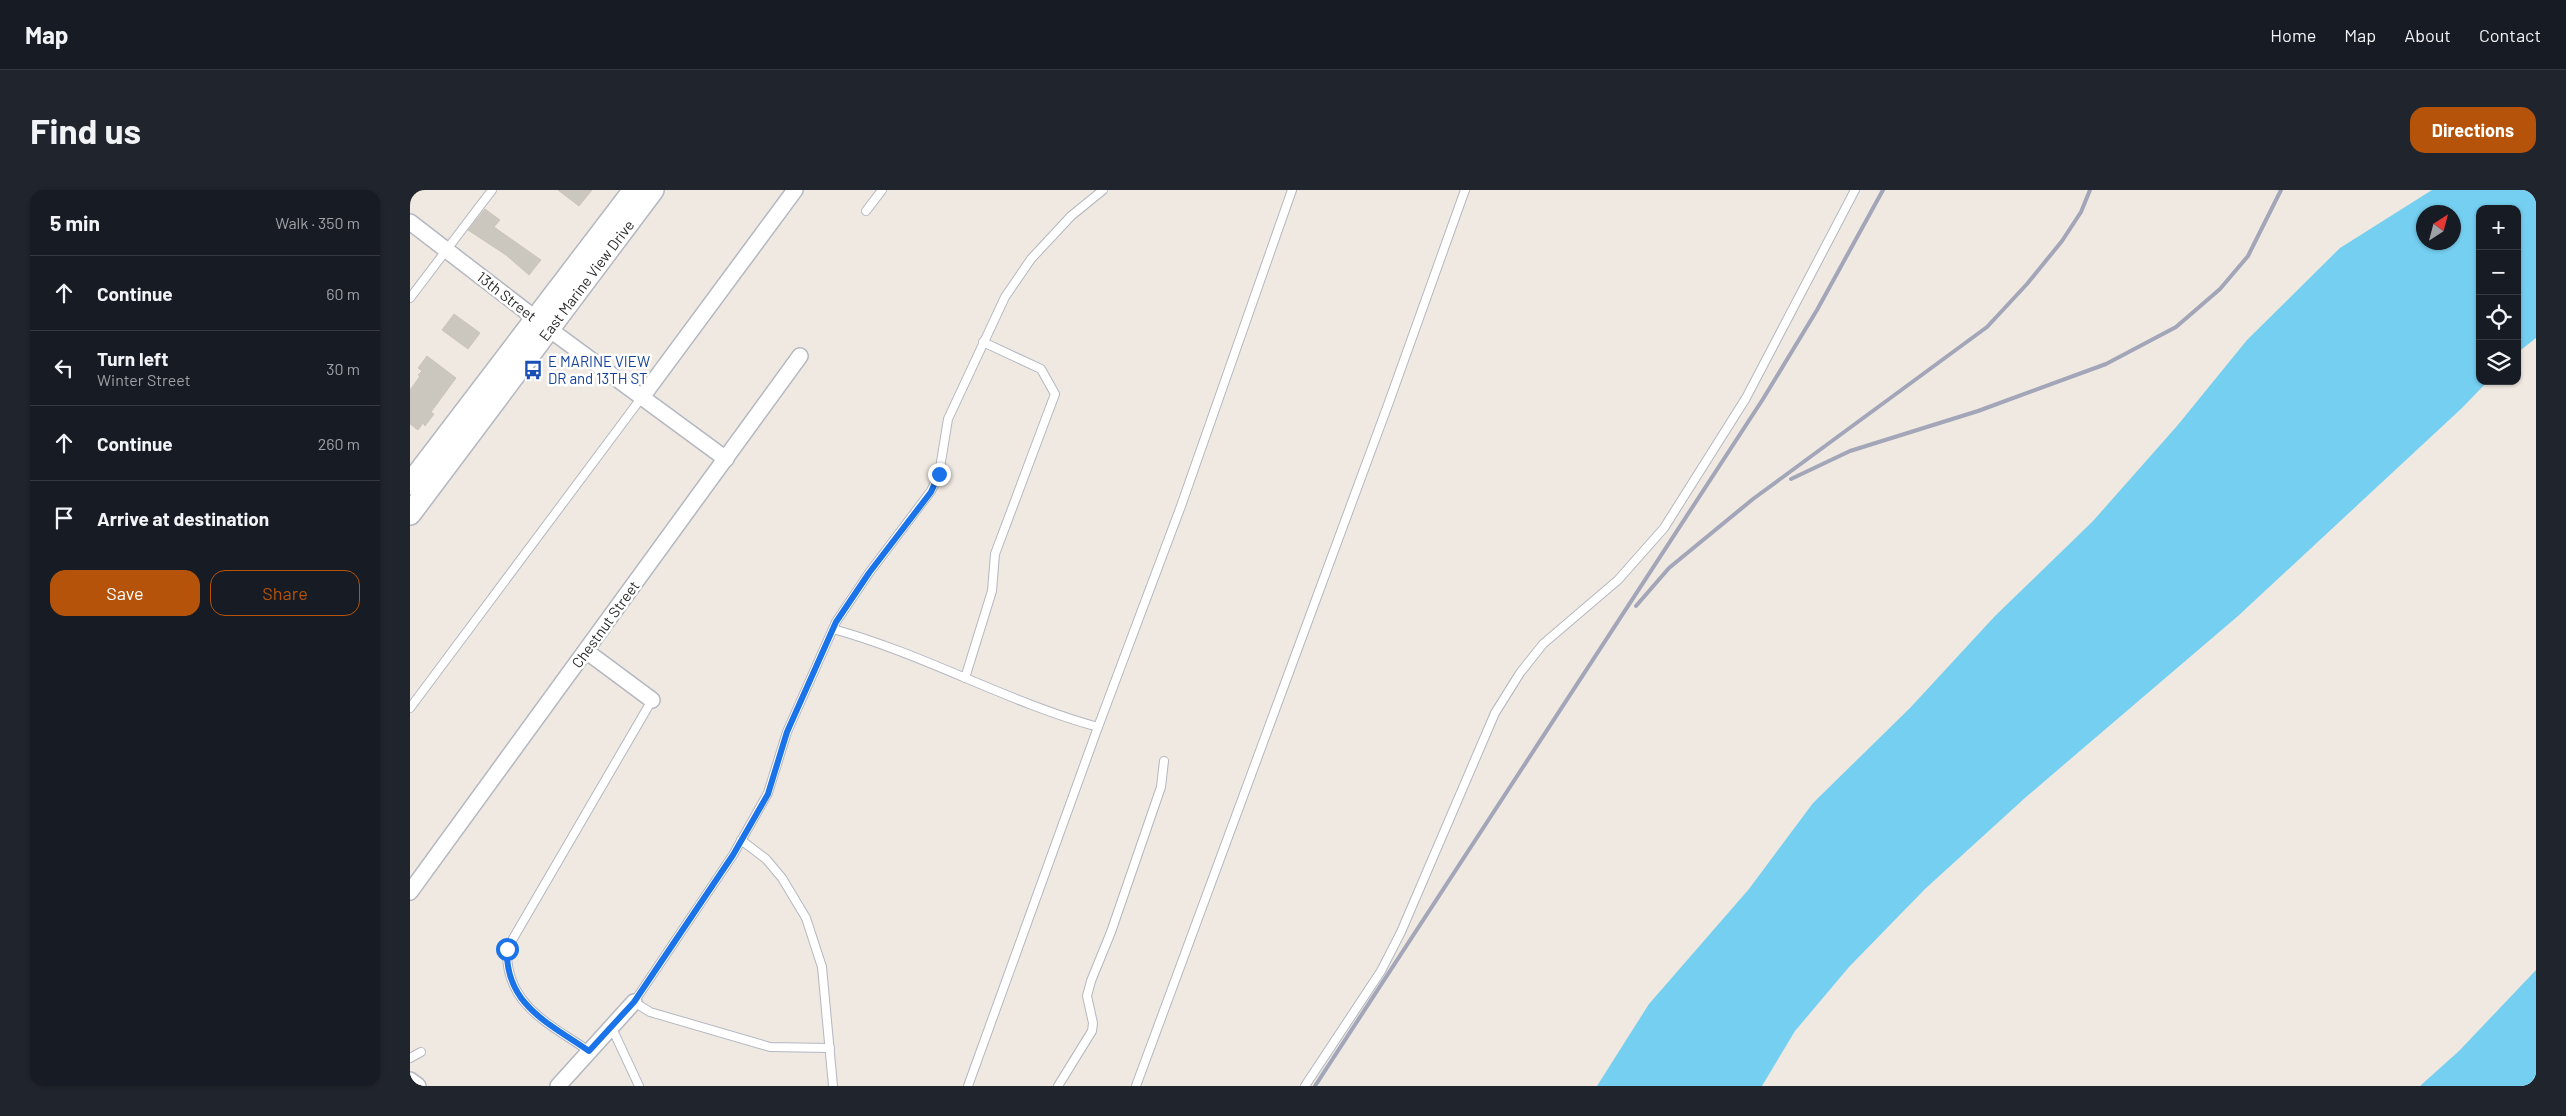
<!DOCTYPE html>
<meta charset="utf-8">
<style>
body{margin:0;font-family:Barlow,sans-serif;background:#20242c;color:#f1f3f6}
.controls{position:absolute;right:15px;top:15px;display:grid;overflow:hidden;border-radius:10px;box-shadow:0 1px 4px #0004}
.controls button{width:45px;height:45px;display:grid;place-items:center;padding:0;border:0;border-bottom:1px solid #363941;background:#171b24;color:#f1f3f6;font:25px sans-serif}
.compass{position:absolute;left:2006px;top:15px;width:45px;height:45px;border-radius:50%;background:#171b24;box-shadow:0 1px 4px #0004;rotate:36deg}
.stop{position:absolute;width:15px;height:15px;margin:-11px;border:4px solid #1a73e8;border-radius:50%;background:#fff}
.stop.end{background:#1a73e8;border-color:#fff;box-shadow:0 1px 5px #0008}
.list{margin:0;padding:0;list-style:none}
h2{display:flex;justify-content:space-between;align-items:center;height:65px;margin:0;padding:0 20px;font-size:21px}
h2 small{font-size:16px;font-weight:400;color:#9ea1a6}
.list li{display:grid;grid-template-columns:32px 1fr auto;gap:15px;align-items:center;box-sizing:border-box;height:75px;padding:0 20px;border-top:1px solid #363941}
.list b{display:block;font-size:19px;white-space:nowrap}
.list p{margin:0;font-size:16px;white-space:nowrap;color:#9ea1a6}
.list em{font-size:16px;font-style:normal;color:#9ea1a6}
.actions{display:flex;gap:10px;padding:15px 20px}
.actions a{flex:1;padding:11px 0;border:1px solid #b45309;border-radius:15px;text-align:center;font-size:18px;color:#b45309}
.actions .main{background:#b45309;color:#fff}
.icon{flex:none;width:28px;height:28px;fill:none;stroke:currentColor;stroke-width:2;stroke-linecap:round;stroke-linejoin:round}
.map{position:relative;flex:none;width:2126px;height:896px;overflow:hidden;border-radius:15px}
header{display:flex;align-items:center;gap:30px;box-sizing:border-box;height:70px;padding:0 25px;background:#171b24;border-bottom:1px solid #363941}
header strong{font-size:24px}
nav{display:flex;gap:28px;margin-inline-start:auto;font-size:18px}
.intro{display:flex;align-items:center;justify-content:space-between;box-sizing:border-box;height:120px;padding:0 30px}
h1{margin:0;font-size:35px}
.button{padding:12px 22px;border-radius:15px;background:#b45309;color:#fff;font-size:18px;font-weight:700}
main{display:flex;gap:30px;padding:0 30px}
aside{flex:1;background:#171b24;border-radius:15px;box-shadow:0 1px 4px #0004}
.map>svg:first-child{display:block}
.water{fill:#75cff0;fill-rule:evenodd}
.building{fill:#cbc7bf;stroke:#cbc5ba}
.lines{fill:none;stroke-linecap:round;stroke-linejoin:round}
.lane-casing{stroke:#b4b7c1;stroke-width:10}
.street-casing{stroke:#b4b7c1;stroke-width:18}
.secondary-casing{stroke:#b4b7c1;stroke-width:24}
.lane{stroke:#fff;stroke-width:8}
.street{stroke:#fff;stroke-width:15}
.secondary{stroke:#fff;stroke-width:21}
.rail{stroke:#a3a6b8;stroke-width:4}
.route{stroke:#1a73e8;stroke-width:6}
.labels{text-anchor:middle;dominant-baseline:central;stroke-width:5;stroke-linejoin:round;paint-order:stroke}
.street-label{font-size:15px;fill:#2e2e2e;stroke:#fff}
.transit-label{font-size:15px;fill:#164399;stroke:#fff;text-anchor:start}
</style>
<header>
<strong>Map</strong>
<nav><a>Home</a><a>Map</a><a>About</a><a>Contact</a></nav>
</header>
<div class="intro"><h1>Find us</h1><a class="button">Directions</a></div>
<main>
<aside>
<h2>5 min<small>Walk · 350 m</small></h2>
<ul class="list">
<li><svg class="icon" aria-label="ahead" viewBox="0 0 24 24"><path d="M12 20V5M6 11l6-6 6 6"/></svg><div><b>Continue</b></div><em>60 m</em></li>
<li><svg class="icon" aria-label="left" viewBox="0 0 24 24"><path d="M17 20v-9H6M10 6l-5 5 5 5"/></svg><div><b>Turn left</b><p>Winter Street</p></div><em>30 m</em></li>
<li><svg class="icon" aria-label="ahead" viewBox="0 0 24 24"><path d="M12 20V5M6 11l6-6 6 6"/></svg><div><b>Continue</b></div><em>260 m</em></li>
<li><svg class="icon" aria-label="arrive" viewBox="0 0 24 24"><path d="M6 21V4h12l-3 4 3 4H6"/></svg><div><b>Arrive at destination</b></div></li>
</ul>
<div class="actions"><a class="main">Save</a><a>Share</a></div>
</aside>
<div class="map">
<svg width="2126" height="896" viewBox="0 0 2126 896">
<rect width="100%" height="100%" fill="#efe9e1"/>
<g class="water">
<path d="M2022,0H2126V148L2107,163V19H2070V191H2078L2052,218L1828,426L1616,607L1515,699L1439,777L1385,841L1352,896H1187L1239,814L1339,699L1403,613L1500,518L1585,426L1683,331L1767,236L1837,150L1930,58ZM2014,22H2044V52H2014Z"/>
<polygon points="2126,780 2126,896 2010,896 2049,861"/>
</g>
<g class="building">
<polygon points="148,0 182,0 169,16"/>
<polygon points="75,19 90,30 84,37 131,70 119,85 96,65 58,40"/>
<polygon points="44,124 70,143 58,159 32,140"/>
<polygon points="17,166 46,188 21,222 24,224 15,236 13,233 8,240 0,234 0,200 10,186 8,185 12,181 8,178"/>
</g>
<g class="lines">
<defs>
<g id="lane">
<polyline points="456,21 472,0"/>
<polyline points="0,108 82,0"/>
<path d="M423,439C514,464 597,512 688,537L558,896"/>
<polyline points="555,488 582,401 585,364 645,204 631,179 573,152"/>
<polyline points="0,518 232,207"/>
<polyline points="688,537 771,316 882,0"/>
<polyline points="331,650 356,669 372,688 396,728 412,777 423,896"/>
<polyline points="201,836 229,896"/>
<polyline points="420,858 360,857 240,822 224,812 323,665 358,603 377,542 426,432 459,383 521,301 529,284 538,229 595,107 621,69 661,26 693,0"/>
<path d="M179,861C140,834 95,815 97,759L242,510"/>
<polyline points="0,868 11,862"/>
<polyline points="648,896 682,841 683,833 677,806 681,791 701,742 751,597 754,571"/>
<polyline points="726,896 979,212 1055,0"/>
<polyline points="895,896 971,781 991,742 1085,523 1110,483 1133,454 1208,390 1254,338 1336,208 1445,0"/>
</g>
<g id="street">
<polyline points="0,32 139,139 316,269"/>
<polyline points="232,207 385,0"/>
<polyline points="176,461 242,510"/>
<polyline points="0,702 390,166"/>
<polyline points="0,890 8,896"/>
<polyline points="148,896 224,812"/>
</g>
<g id="secondary">
<polyline points="0,294 224,0"/>
<polyline points="0,324 243,0"/>
</g>
</defs>
<use href="#lane" class="lane-casing"/>
<use href="#street" class="street-casing"/>
<use href="#secondary" class="secondary-casing"/>
<use href="#lane" class="lane"/>
<use href="#street" class="street"/>
<use href="#secondary" class="secondary"/>
<g class="rail">
<polyline points="1381,289 1440,261 1568,221 1696,174 1766,137 1810,99 1838,66 1871,0"/>
<polyline points="1226,416 1259,378 1343,309 1577,137 1617,94 1652,51 1671,22 1680,0"/>
<polyline points="905,896 1353,209 1407,120 1473,0"/>
</g>
</g>
<g class="lines">
<path class="route" d="M97,759C95,815 140,834 179,861L224,812L323,665L358,604L377,542L426,432L459,383L521,302L529,284"/>
</g>
<defs>
<symbol id="bus-bare" viewBox="-9 -9 18 18"><path d="M-5-6H5V4H4V6H2V4H-2V6H-4V4H-5ZM-3.5-4V0h7V-4ZM-3.5 1.2v1.5H-2V1.2ZM2 1.2v1.5H3.5V1.2Z" fill="#1a4fb4" stroke="#fff" stroke-width="2.5" paint-order="stroke"/></symbol>
</defs>
<g fill-rule="evenodd">
<use href="#bus-bare" x="109" y="166" width="28" height="28"/>
</g>
<g class="labels">
<g class="street-label">
<text transform="translate(176 90) rotate(-53)">East Marine View Drive</text>
<text transform="translate(97 106) rotate(38)">13th Street</text>
<text transform="translate(195 434) rotate(-54)">Chestnut Street</text>
</g>
<g class="transit-label">
<text x="138" y="171">E MARINE VIEW<tspan x="138" dy="17">DR and 13TH ST</tspan></text>
</g>
</g>
</svg>
<div class="controls">
<button>+</button>
<button>−</button>
<button><svg class="icon" aria-label="locate" viewBox="0 0 24 24"><circle cx="12" cy="12" r="6"/><path d="M12 2v4M12 18v4M2 12h4M18 12h4"/></svg></button>
<button><svg class="icon" aria-label="layers" viewBox="0 0 24 24"><path d="M12 4l9 5-9 5-9-5zM3 14l9 5 9-5"/></svg></button>
</div>
<svg class="compass" viewBox="-18 -18 36 36"><path d="M0-13l5 13h-10z" fill="#e53935"/><path d="M0 13l5-13h-10z" fill="#9ea1a6"/></svg>
<div class="stop" style="left:97px;top:759px"></div>
<div class="stop end" style="left:529px;top:284px"></div>
</div>
</main>
